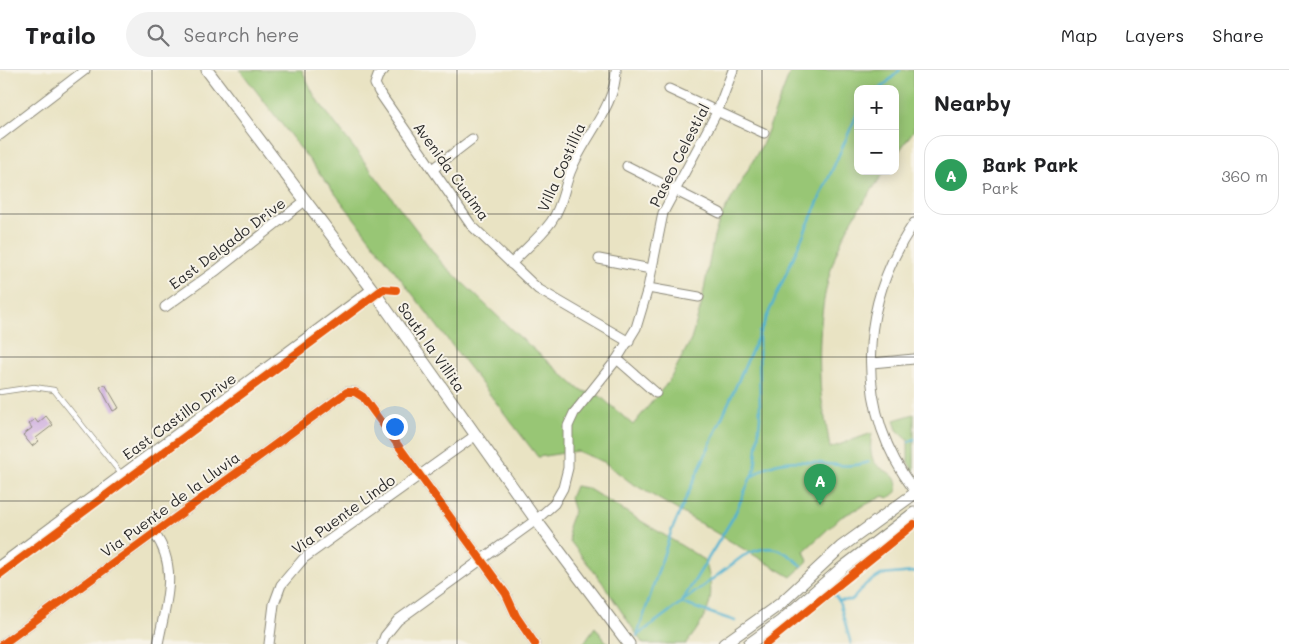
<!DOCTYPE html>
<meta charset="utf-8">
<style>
body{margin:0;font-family:Mali,sans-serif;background:#f2f2f2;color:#202124}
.controls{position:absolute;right:15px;top:15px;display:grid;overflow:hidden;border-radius:10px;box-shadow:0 2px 12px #0003}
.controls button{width:45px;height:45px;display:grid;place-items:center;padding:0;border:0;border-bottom:1px solid #e0e0e0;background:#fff;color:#202124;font:25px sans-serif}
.you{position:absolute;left:394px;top:356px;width:18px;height:18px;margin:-12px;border:4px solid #fff;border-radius:50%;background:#1a73e8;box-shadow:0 0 0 8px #1a73e833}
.badge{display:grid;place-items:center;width:32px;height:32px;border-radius:50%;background:#b45309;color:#fff;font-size:16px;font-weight:700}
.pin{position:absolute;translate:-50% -41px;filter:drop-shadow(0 1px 2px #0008)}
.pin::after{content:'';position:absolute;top:26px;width:18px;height:15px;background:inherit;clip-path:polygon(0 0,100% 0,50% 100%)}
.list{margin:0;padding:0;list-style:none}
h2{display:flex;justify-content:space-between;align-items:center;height:65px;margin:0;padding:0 20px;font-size:21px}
h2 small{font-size:16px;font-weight:400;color:#757577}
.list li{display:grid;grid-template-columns:32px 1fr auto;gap:15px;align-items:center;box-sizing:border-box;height:80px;margin:0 10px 10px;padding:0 10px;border:1px solid #e0e0e0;border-radius:20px}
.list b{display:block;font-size:19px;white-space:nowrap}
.list p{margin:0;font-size:16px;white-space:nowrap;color:#757577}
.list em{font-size:16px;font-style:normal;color:#757577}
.icon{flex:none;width:28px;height:28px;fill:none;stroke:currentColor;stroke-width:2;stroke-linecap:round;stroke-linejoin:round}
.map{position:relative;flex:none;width:914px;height:574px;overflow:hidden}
header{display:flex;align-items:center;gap:30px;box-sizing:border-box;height:70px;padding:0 25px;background:#fff;border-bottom:1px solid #e0e0e0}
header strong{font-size:24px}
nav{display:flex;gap:28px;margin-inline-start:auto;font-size:18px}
.search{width:350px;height:45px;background:#f2f2f2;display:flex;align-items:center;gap:12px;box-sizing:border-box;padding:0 18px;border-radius:28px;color:#757577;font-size:19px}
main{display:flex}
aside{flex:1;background:#fff}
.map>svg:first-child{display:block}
.green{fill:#98c674;stroke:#627850}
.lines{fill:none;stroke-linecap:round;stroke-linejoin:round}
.stream{stroke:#51b2d0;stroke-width:2.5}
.building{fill:#c29add}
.service-casing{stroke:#8a8777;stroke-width:6}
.minor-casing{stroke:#8a8777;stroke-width:11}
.tertiary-casing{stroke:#8a8777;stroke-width:13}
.service{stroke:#fff;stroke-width:4.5}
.minor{stroke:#fff;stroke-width:9}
.tertiary{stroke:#fff;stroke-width:11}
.cycleway-casing{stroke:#f7f3e8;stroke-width:11}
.cycleway{stroke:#e8590c;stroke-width:8}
.grid{fill:none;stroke:#2b2b2b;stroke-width:1;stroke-opacity:0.55}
.labels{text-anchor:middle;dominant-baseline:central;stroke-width:4;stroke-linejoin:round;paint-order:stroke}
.street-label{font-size:15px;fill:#2b2b2b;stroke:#f7f3e8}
</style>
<header>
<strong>Trailo</strong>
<div class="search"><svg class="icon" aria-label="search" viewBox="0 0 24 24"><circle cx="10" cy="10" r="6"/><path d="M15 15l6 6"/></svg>Search here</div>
<nav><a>Map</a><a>Layers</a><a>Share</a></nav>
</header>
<main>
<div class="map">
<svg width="914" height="574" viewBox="0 0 914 574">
<rect width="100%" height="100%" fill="#f7f3e8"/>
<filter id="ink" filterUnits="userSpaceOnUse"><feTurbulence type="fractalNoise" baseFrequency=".02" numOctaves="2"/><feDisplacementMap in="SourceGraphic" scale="10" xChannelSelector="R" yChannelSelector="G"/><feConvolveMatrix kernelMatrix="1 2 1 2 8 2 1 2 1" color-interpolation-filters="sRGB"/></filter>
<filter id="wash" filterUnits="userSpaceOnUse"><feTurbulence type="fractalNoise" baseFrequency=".0096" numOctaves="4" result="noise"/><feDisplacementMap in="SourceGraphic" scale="20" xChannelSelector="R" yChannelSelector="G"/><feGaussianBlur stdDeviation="1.12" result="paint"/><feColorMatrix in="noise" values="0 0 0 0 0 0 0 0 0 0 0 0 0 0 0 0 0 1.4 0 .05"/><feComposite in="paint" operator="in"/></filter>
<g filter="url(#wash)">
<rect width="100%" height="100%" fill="#e9e3c3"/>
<g class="green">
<path d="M240,0H302L315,27L441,192L513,261L580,320L600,326L633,355L669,311L691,270L701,236L714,166L720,149L763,73L791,0H914V60L895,87V19H858V101H885C868,126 849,151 838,179C822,219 818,264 820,307C820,330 827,355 830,378L872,363C863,412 900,390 897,422L888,428L883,426L841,447L804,481L808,491L791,507L630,412L604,392L577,381L538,387Z"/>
<polygon points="914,344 914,402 908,392 908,370 897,360 894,350"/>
<path d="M575,416L587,418L705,490C717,529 710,543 686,574H643L602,512L570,471L568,457L574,441L570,428Z"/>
<polygon points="595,557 608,574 583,574"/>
</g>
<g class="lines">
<g class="stream">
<polyline points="880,19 900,0"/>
<polyline points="909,372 914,369"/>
<path d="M752,407C788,374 832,405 869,392"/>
<polyline points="833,522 839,531 851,574"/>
<polyline points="839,531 852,530 866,514 881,505 914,502"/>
<polyline points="735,551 681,533 734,446 755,398 760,348 759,262"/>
<path d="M638,565L743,486C769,473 781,476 802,496"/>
<polyline points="637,566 671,462 858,42"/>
<polyline points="774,573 776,574"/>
</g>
</g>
<g id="blocks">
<g class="building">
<polygon points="105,314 119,338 113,341 100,317"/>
<polygon points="46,346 53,355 36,368 39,371 32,376 23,365 32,358 29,354 35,349 38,353"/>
</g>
</g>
</g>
<g filter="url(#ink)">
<use href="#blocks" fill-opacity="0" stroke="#8a8777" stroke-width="1"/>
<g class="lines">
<defs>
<polyline id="service" points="0,322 34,317 54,320 122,405"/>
<g id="minor">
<polyline points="384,0 378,6 375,14 379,22 471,155 538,219 629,272"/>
<polyline points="669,19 764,63"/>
<polyline points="0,65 85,0"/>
<polyline points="627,96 720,143"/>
<polyline points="433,99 472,69"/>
<path d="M914,153C859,235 853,338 914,420"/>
<polyline points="599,189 651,199"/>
<path d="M511,194C524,180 540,167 551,152C563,136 564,115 572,98C585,66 616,35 616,0"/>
<polyline points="648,218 699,227"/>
<polyline points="165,237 217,200 306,130"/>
<polyline points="617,289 656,323"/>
<polyline points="872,293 914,289"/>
<path d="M154,463C180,498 165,535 158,574"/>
<polyline points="0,495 372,219"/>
<polyline points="3,574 347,322 355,322 363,327 506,524 516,546 535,574"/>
<polyline points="269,574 274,534 281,515 304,488 476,365"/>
<polyline points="382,574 385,566 398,550 536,450 554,434 563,418 568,398 568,356 574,343 617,289 636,258 648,218 663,143 717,42 733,0"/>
</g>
<g id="tertiary">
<polyline points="207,0 372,219 536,450 629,574"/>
<polyline points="724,574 780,534 841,477 914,424"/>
<polyline points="749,574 781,551 842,498 914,443"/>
</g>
</defs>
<use href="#service" class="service-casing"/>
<use href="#minor" class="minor-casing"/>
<use href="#tertiary" class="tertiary-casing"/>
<use href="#service" class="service"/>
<use href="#minor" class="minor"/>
<use href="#tertiary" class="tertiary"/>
<defs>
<g id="cycleway">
<polyline points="0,504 383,219 396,220"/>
<polyline points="3,574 347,322 355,322 363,327 506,524 516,546 535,574"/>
<polyline points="766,574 914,454"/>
</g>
</defs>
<use href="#cycleway" class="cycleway-casing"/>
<use href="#cycleway" class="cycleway"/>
</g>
</g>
<path class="grid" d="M152,0V574M305,0V574M457,0V574M609,0V574M762,0V574M0,144H914M0,287H914M0,431H914"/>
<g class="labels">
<g class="street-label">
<text transform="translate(679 85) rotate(-63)">Paseo Celestial</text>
<text transform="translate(561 97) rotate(-66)">Villa Costillia</text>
<text transform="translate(452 101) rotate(54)">Avenida Cuaima</text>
<text transform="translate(227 173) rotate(-37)">East Delgado Drive</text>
<text transform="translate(432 277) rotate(55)">South la Villita</text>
<text transform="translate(179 346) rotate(-36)">East Castillo Drive</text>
<text transform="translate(170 434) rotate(-36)">Via Puente de la Lluvia</text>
<text transform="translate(343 444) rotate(-36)">Via Puente Lindo</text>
</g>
</g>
</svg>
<div class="controls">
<button>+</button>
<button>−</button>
</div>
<div class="you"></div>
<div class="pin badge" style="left:820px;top:435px;background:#2e9e5b">A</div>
</div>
<aside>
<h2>Nearby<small></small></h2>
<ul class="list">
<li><span class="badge" style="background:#2e9e5b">A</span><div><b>Bark Park</b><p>Park</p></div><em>360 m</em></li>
</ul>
</aside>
</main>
